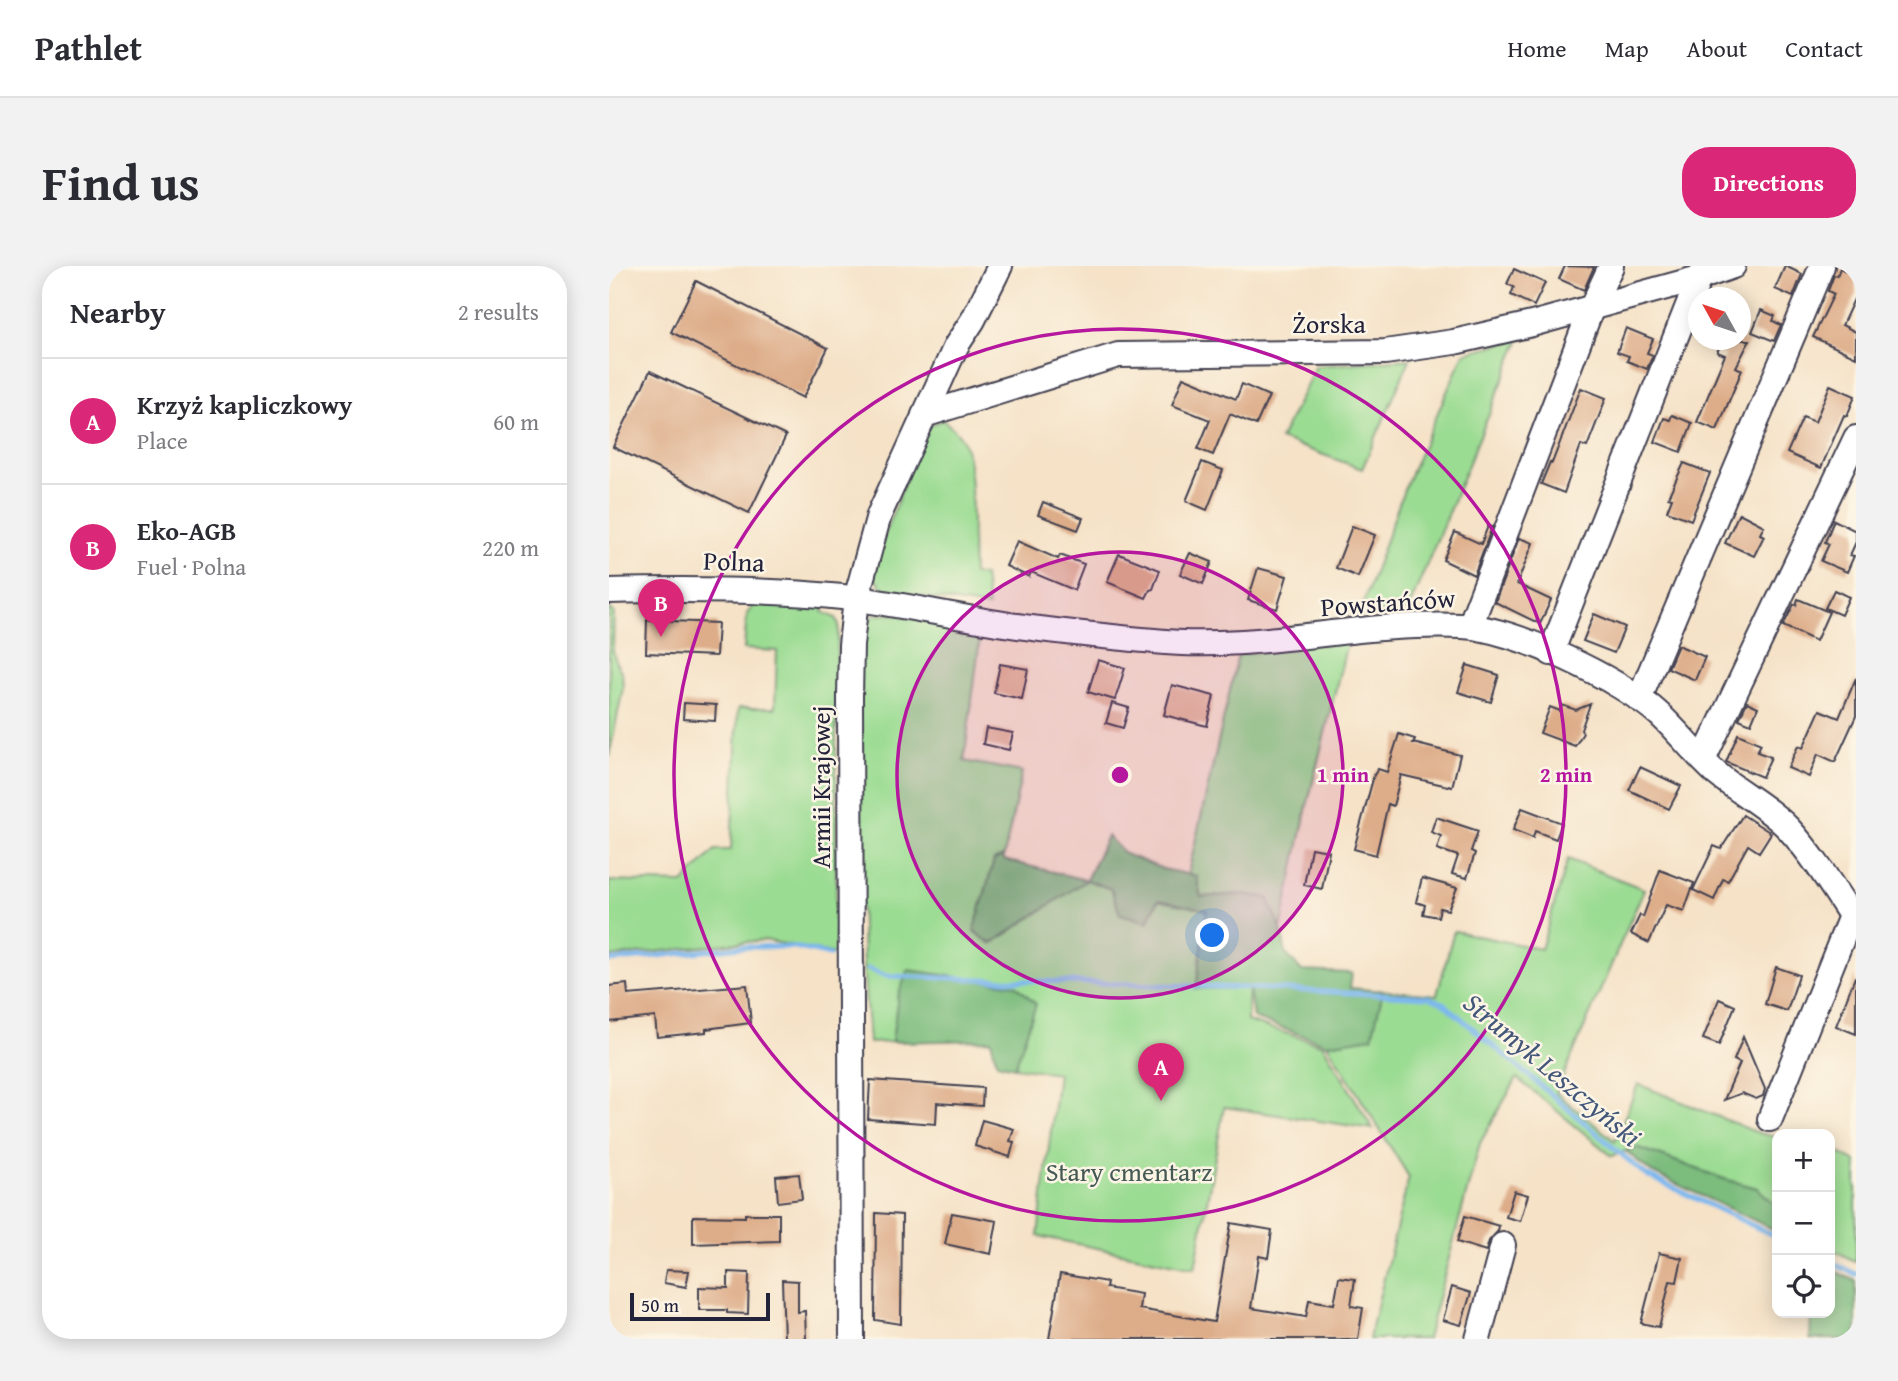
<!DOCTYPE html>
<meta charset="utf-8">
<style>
body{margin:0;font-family:"Gentium Book Plus",serif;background:#f2f2f3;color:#2b2b33}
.controls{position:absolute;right:21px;bottom:21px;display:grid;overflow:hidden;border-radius:14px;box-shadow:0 4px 18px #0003}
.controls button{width:63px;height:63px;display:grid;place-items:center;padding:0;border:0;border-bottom:2px solid #e1e1e2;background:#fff;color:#2b2b33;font:35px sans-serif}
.compass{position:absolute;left:1079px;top:21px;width:63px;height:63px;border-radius:50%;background:#fff;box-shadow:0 4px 18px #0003;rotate:310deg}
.scale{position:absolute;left:21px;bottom:18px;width:140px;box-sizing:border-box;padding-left:7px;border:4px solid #22223b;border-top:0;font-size:19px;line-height:24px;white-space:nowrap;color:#22223b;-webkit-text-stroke:5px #fcf5e5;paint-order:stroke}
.you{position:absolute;left:604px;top:670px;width:24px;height:24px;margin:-18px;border:5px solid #fff;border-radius:50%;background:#1a73e8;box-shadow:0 0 0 10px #1a73e833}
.badge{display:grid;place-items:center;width:46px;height:46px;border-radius:50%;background:#db2777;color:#fff;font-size:23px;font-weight:700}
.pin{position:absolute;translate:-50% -58px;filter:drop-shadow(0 2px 4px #0008)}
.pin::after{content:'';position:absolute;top:37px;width:24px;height:21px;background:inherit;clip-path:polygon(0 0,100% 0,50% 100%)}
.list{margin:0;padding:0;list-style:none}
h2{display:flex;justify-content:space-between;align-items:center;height:91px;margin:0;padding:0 28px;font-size:30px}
h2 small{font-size:23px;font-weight:400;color:#7c7c81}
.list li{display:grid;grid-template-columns:46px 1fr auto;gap:21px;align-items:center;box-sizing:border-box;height:126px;padding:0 28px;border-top:2px solid #e1e1e2}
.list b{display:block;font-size:26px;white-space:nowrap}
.list p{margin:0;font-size:23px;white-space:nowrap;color:#7c7c81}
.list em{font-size:23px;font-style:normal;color:#7c7c81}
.icon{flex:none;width:38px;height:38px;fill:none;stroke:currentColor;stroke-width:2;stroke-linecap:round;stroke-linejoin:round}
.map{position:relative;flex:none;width:1247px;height:1073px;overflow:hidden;border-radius:28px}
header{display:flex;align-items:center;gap:42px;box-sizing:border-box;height:98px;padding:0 35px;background:#fff;border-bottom:2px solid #e1e1e2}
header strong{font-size:33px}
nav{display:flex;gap:38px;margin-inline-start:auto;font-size:24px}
.intro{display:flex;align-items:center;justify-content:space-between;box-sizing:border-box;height:168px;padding:0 42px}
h1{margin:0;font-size:49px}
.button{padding:18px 32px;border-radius:28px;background:#db2777;color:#fff;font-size:24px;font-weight:700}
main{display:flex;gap:42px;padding:0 42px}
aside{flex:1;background:#fff;border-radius:28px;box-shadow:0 4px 18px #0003}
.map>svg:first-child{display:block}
.green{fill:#9bdc93;stroke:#5e7f67;stroke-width:2}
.forest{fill:#7cbc7d;stroke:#4f6f5c;stroke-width:2}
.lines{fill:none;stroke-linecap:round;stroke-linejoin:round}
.stream{stroke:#7db7ee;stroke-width:5}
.building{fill:#ddac88}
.minor-casing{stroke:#423f50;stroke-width:28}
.minor{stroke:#fff;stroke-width:24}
.ring{fill:none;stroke:#b5179e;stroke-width:3.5}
.labels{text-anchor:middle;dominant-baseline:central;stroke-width:5;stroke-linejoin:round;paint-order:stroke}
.street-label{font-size:26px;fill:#22223b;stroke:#fcf5e5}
.park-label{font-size:26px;fill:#465a55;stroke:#fcf5e5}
.water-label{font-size:28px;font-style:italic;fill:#42567a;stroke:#fcf5e5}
.centre{fill:#b5179e;stroke:#fcf5e5;stroke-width:3.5}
.ring-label{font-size:21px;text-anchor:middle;font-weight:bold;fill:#b5179e;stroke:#fcf5e5;stroke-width:5;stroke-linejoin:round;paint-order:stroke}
</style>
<header>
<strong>Pathlet</strong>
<nav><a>Home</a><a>Map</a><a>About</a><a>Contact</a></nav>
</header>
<div class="intro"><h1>Find us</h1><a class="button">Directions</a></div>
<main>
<aside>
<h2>Nearby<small>2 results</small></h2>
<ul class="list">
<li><span class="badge">A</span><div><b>Krzyż kapliczkowy</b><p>Place</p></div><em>60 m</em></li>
<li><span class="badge">B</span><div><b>Eko-AGB</b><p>Fuel · Polna</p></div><em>220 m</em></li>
</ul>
</aside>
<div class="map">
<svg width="1247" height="1073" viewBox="0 0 1247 1073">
<rect width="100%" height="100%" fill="#fcf5e5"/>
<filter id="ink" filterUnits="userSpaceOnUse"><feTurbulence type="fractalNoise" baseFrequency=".0143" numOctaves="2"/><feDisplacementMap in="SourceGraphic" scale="14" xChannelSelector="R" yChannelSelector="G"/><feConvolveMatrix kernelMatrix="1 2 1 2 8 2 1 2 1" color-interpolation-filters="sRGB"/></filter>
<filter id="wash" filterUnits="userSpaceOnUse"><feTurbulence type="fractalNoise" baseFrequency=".00686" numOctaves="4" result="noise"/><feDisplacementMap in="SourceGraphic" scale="28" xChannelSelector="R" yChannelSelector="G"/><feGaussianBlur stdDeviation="1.57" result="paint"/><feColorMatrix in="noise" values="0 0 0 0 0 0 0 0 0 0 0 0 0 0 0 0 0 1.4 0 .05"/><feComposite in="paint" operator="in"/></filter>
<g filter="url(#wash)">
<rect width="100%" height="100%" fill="#f5e2c7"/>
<g class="green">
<polygon points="911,73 799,344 750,349 796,221 855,87"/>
<polygon points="801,93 753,203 671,173 707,100"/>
<path d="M333,154C341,159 348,165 353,173C366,193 362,279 364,308L375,310L379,341L277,325L264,311L266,294L317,161Z"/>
<polygon points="148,335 210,340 215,342 214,346 227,352 230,359 227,404 227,688 155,674 0,691 0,615 74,617 106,584 122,584 129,442 166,442 168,385 135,383 138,348"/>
<polygon points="0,341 5,347 4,385 7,397 13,407 14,422 0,491"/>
<polygon points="284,348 372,365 355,495 413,506 395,590 385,594 410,660 448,632 478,614 502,623 539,655 549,634 598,644 640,722 638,755 714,779 764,863 615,841 586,1002 429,970 449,807 406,801 427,738 289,730 283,776 260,777 254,699 246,405 255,360 265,349"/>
<polygon points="738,377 698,540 672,663 659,632 635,628 592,631 587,610 579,608 629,389 680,380"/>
<polygon points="959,593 1035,623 947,827 1006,875 1029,818 1149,867 1168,871 1168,940 1148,922 1115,913 1028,881 1003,890 908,812 871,877 818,1073 760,1073 800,911 718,778 763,771 770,724 828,729 845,665 932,683"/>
<polygon points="1221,882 1247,896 1247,996 1221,982"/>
</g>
<g class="forest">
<polygon points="498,570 516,588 554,603 587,610 592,631 635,628 659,632 672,663 677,688 693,705 743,707 741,722 774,725 763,771 718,778 644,752 640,722 587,723 598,644 549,634 539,656 511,648 502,623 478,614 382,678 365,665 385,594 395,590 395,594 477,614"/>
<polygon points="299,704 407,719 427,738 406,801 388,797 382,774 283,776 289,730"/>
<polygon points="1028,881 1115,913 1148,922 1168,940 1168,965 1042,906 1017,885"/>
<polygon points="1221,1003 1247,1015 1247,1073 1201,1073 1202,1047 1221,1047"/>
</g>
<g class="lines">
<g class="stream">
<polyline points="0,695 132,681 186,681 221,689"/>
<polyline points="259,703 278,710 640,722 819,731 834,737 1037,909 1168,971"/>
<polyline points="1221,996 1247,1008"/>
</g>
</g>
<g id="blocks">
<g class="building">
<polygon points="956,0 985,1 975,24 950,13"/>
<polygon points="1176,0 1193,8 1184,31 1166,23"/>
<polygon points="1231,2 1247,10 1247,29 1233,59 1247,66 1247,91 1204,71 1225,28 1219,25 1225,9 1228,10"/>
<polygon points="905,3 936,17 925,40 902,29 905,21 898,18"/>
<polygon points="87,15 219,82 194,132 62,66"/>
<polygon points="1152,44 1166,50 1164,55 1172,59 1165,75 1143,66"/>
<polygon points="1017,62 1044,73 1038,87 1044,89 1038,103 1018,95 1020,90 1008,86"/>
<polygon points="1114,74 1141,74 1127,101 1133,104 1108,164 1088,156 1116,89 1108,86"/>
<polygon points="41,105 177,170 140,247 4,181"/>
<polygon points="574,111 627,133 633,118 660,130 647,159 621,148 604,189 589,183 601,154 563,139"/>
<polygon points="1221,119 1246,130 1238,150 1235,149 1212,202 1178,187 1194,151 1206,156"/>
<polygon points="972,122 997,132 978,181 972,179 955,227 932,218 941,196 943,197"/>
<polygon points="1063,149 1083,157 1072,186 1046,176 1055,152 1061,154"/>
<polygon points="593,196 614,204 598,244 577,235"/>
<polygon points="1075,197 1101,207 1082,254 1058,245 1063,232 1059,231"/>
<polygon points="434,236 474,252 469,264 429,249"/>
<polygon points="1130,247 1155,260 1151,268 1155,270 1145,290 1116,277"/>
<polygon points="1225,254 1247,265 1247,276 1241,289 1245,290 1238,306 1212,295 1220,278 1216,276"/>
<polygon points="743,260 766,269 749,311 727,302"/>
<polygon points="879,260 883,261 865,309 834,294 846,266 872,278"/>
<polygon points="910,272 924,277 908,318 942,334 931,358 886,336"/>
<polygon points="408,275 449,293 451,289 475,298 465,324 422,306 420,311 397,300"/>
<polygon points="581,287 603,296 594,318 571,308"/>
<polygon points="510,288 551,304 544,323 541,324 537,332 498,316"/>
<polygon points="649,302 678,310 668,343 639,334"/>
<polygon points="1225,324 1240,331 1232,349 1216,342"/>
<polygon points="1189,333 1220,346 1207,375 1174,360 1185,338 1187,339"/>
<polygon points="985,348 1016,361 1005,387 974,375"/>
<polygon points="38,354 109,357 107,390 37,387"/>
<polygon points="1069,379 1096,391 1086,414 1059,402"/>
<polygon points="489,394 516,402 506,434 479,426"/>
<polygon points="391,398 419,403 413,433 385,427"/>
<polygon points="858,399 890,409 882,436 849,426"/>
<polygon points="1247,412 1247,450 1226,496 1209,488 1200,511 1179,502 1189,480 1194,482 1211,444 1230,452"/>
<polygon points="563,419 605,430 598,460 555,449"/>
<polygon points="1138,436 1149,441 1142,458 1130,453"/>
<polygon points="75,437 107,439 106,455 74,453"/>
<polygon points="503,437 520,442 514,462 497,457"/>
<polygon points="981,438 972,464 974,467 966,480 931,467 941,441 951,445 953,439 967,444"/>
<polygon points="377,462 404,467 400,484 374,478"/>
<polygon points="790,468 806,473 804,477 851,489 843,521 792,509 784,540 779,538 767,589 745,583 765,509 769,503 778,506"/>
<polygon points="1129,468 1152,478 1148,486 1162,491 1153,511 1117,496"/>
<polygon points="1031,501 1072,520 1060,543 1020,524"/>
<polygon points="913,542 953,557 947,573 926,565 924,572 904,564"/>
<polygon points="1134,549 1162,567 1150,586 1139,579 1119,615 1114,613 1105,634 1084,624 1105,580 1112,583"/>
<polygon points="827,551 869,565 862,585 866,587 858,612 843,608 849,590 828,583 832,570 822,566"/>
<polygon points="702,582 720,585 713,623 695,619"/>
<polygon points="1051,604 1085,617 1075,645 1057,639 1040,677 1022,668 1031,649 1034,651"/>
<polygon points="813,612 848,622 839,644 831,642 829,651 814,648 816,639 807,636"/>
<polygon points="1167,701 1190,709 1178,745 1156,738"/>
<polygon points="1246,711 1247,711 1247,768 1227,760"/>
<polygon points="18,718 19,729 138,719 142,757 97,763 97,766 48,771 46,751 0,756 0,720"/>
<polygon points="1110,733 1126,740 1110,779 1094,773"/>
<polygon points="1134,771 1156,823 1154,830 1147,833 1133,827 1115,834 1131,797 1125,794"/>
<polygon points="261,814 374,822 373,840 328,837 327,858 259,853"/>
<polygon points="373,854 405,863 401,875 405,876 401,891 366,880"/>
<polygon points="190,908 193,933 169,936 167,910"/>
<polygon points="905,925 919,929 911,955 897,951"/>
<polygon points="267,947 293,949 292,1058 266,1054"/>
<polygon points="343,947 388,955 382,988 336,978"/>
<polygon points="136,948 170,948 170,975 84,978 84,950 136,951"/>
<polygon points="856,950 890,960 889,965 880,975 877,985 848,976"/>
<polygon points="622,957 663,964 659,992 650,990 642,1042 697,1051 700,1034 725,1038 730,1011 746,1013 742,1040 754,1042 749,1073 440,1073 451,1008 498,1016 497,1022 532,1028 530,1043 605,1056"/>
<polygon points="1050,987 1073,992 1068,1016 1061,1015 1050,1061 1032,1057"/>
<polygon points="57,1004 80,1005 77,1021 55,1017"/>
<polygon points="119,1006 140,1007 139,1048 118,1047 118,1044 90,1044 90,1021 119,1022"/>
<polygon points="173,1014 189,1015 189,1046 196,1045 197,1073 175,1073"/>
<polygon points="843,1021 862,1027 852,1059 834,1054"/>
</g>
</g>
</g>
<g filter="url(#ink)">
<use href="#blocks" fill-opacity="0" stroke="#423f50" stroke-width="2"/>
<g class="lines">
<defs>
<g id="minor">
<polyline points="315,149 509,89 776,86 845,76 923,58 1090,12 1124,0"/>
<path d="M0,325C78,323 155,323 233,331C287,337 341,350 395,358C445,366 495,370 545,375C649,386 750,355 853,360C905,362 1013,414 1051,449C1071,468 1088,490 1108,508C1131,527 1159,541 1179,562C1205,590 1226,625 1247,657"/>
<polyline points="861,360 983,41 1002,0"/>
<polyline points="942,387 1090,12"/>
<polyline points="1030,433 1213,0"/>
<polyline points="1094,494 1247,172"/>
<polyline points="1161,853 1242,650"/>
<polyline points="243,1073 241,431 242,379 247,333 270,249 347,80 364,54 391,0"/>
<polyline points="869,1073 894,979"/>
</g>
</defs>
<use href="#minor" class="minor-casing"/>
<use href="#minor" class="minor"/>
</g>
</g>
<circle cx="511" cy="509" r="223" fill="#b5179e" fill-opacity=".12"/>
<g class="ring">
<circle cx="511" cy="509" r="223"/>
<circle cx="511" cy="509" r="446"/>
</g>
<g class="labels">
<g class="street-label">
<text x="720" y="57">Żorska</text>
<text transform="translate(125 295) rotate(2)">Polna</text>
<text transform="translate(779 336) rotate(-4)">Powstańców</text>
<text transform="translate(211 521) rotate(-90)">Armii Krajowej</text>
</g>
<g class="park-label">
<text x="520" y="905">Stary cmentarz</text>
</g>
<g class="water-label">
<text transform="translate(944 803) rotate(40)">Strumyk Leszczyński</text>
</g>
</g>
<circle cx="511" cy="509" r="10" class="centre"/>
<g class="ring-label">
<text x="734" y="516">1 min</text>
<text x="957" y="516">2 min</text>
</g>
</svg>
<div class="controls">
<button>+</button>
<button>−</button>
<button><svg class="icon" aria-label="locate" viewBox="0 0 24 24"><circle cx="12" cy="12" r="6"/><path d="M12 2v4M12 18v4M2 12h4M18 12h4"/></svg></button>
</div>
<svg class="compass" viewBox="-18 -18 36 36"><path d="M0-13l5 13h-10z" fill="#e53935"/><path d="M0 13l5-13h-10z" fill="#7c7c81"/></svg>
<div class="scale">50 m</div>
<div class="you"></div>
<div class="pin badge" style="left:552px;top:835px">A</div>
<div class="pin badge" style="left:52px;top:371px">B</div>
</div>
</main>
